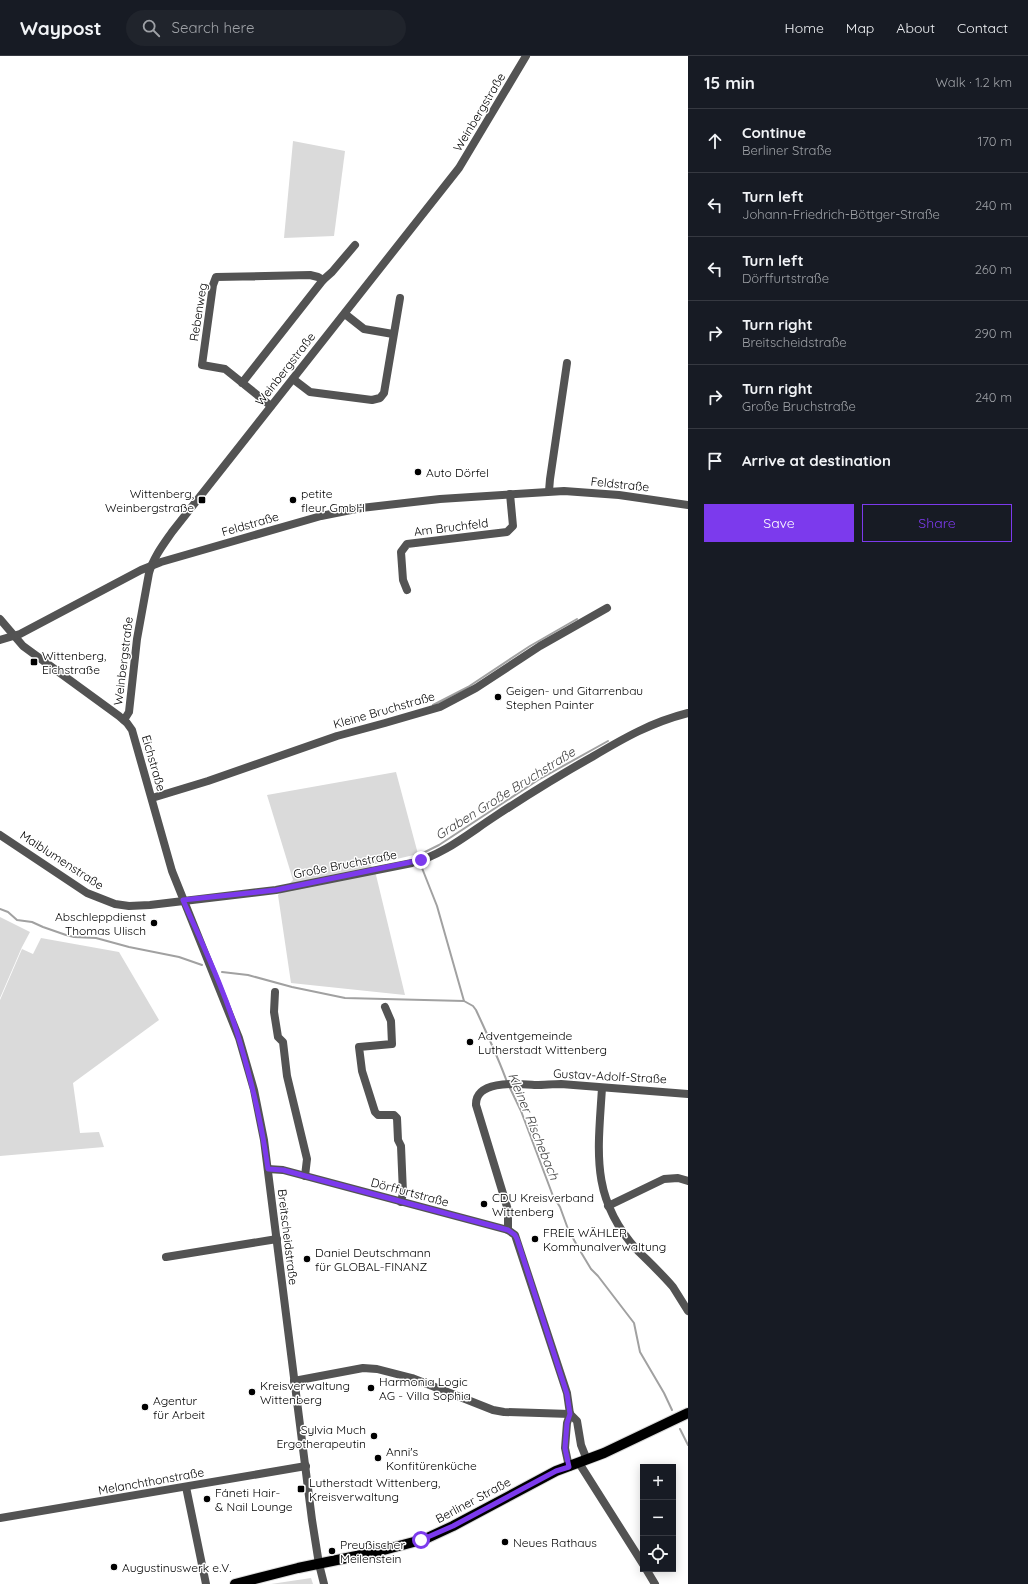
<!DOCTYPE html>
<meta charset="utf-8">
<style>
body{margin:0;font-family:Quicksand,sans-serif;background:#20242c;color:#f1f3f6}
.controls{position:absolute;right:12px;bottom:12px;display:grid;overflow:hidden;border-radius:0px;box-shadow:0 2px 10px #0003}
.controls button{width:36px;height:36px;display:grid;place-items:center;padding:0;border:0;border-bottom:1px solid #363941;background:#171b24;color:#f1f3f6;font:20px sans-serif}
.stop{position:absolute;width:12px;height:12px;margin:-9px;border:3px solid #7c3aed;border-radius:50%;background:#fff}
.stop.end{background:#7c3aed;border-color:#fff;box-shadow:0 1px 4px #0008}
.list{margin:0;padding:0;list-style:none}
h2{display:flex;justify-content:space-between;align-items:center;height:52px;margin:0;padding:0 16px;font-size:17px}
h2 small{font-size:13px;font-weight:400;color:#9ea1a6}
.list li{display:grid;grid-template-columns:26px 1fr auto;gap:12px;align-items:center;box-sizing:border-box;height:64px;padding:0 16px;border-top:1px solid #363941}
.list b{display:block;font-size:15px;white-space:nowrap}
.list p{margin:0;font-size:13px;white-space:nowrap;color:#9ea1a6}
.list em{font-size:13px;font-style:normal;color:#9ea1a6}
.actions{display:flex;gap:8px;padding:12px 16px}
.actions a{flex:1;padding:9px 0;border:1px solid #7c3aed;border-radius:0px;text-align:center;font-size:14px;color:#7c3aed}
.actions .main{background:#7c3aed;color:#fff}
.icon{flex:none;width:22px;height:22px;fill:none;stroke:currentColor;stroke-width:2;stroke-linecap:round;stroke-linejoin:round}
.map{position:relative;flex:none;width:688px;height:1528px;overflow:hidden}
header{display:flex;align-items:center;gap:24px;box-sizing:border-box;height:56px;padding:0 20px;background:#171b24;border-bottom:1px solid #363941}
header strong{font-size:19px}
nav{display:flex;gap:22px;margin-inline-start:auto;font-size:14px}
.search{width:280px;height:36px;background:#20242c;display:flex;align-items:center;gap:10px;box-sizing:border-box;padding:0 14px;border-radius:22px;color:#9ea1a6;font-size:15px}
main{display:flex}
aside{flex:1;background:#171b24}
.map>svg:first-child{display:block}
.green{fill:#dadada}
.lines{fill:none;stroke-linecap:round;stroke-linejoin:round}
.stream{stroke:#a1a1a1;stroke-width:2}
.primary-casing{stroke:#dbdbdb;stroke-width:12}
.minor{stroke:#535353;stroke-width:8}
.tertiary{stroke:#535353;stroke-width:8}
.primary{stroke:#000;stroke-width:10}
.route{stroke:#7c3aed;stroke-width:5}
.poi-dot{fill:#000;stroke:#fff;stroke-width:1.5}
.labels{text-anchor:middle;dominant-baseline:central;stroke-width:3;stroke-linejoin:round;paint-order:stroke}
.street-label{font-size:12px;fill:#000;stroke:#fff}
.poi-label{font-size:12px;fill:#000;stroke:#fff;text-anchor:start}
.water-label{font-size:13px;font-style:italic;fill:#424242;stroke:#fff}
</style>
<header>
<strong>Waypost</strong>
<div class="search"><svg class="icon" aria-label="search" viewBox="0 0 24 24"><circle cx="10" cy="10" r="6"/><path d="M15 15l6 6"/></svg>Search here</div>
<nav><a>Home</a><a>Map</a><a>About</a><a>Contact</a></nav>
</header>
<main>
<div class="map">
<svg width="688" height="1528" viewBox="0 0 688 1528">
<rect width="100%" height="100%" fill="#fff"/>
<g class="green">
<polygon points="293,85 345,95 334,180 284,182"/>
<polygon points="396,716 418,798 371,809 376,819 405,939 291,927 278,839 293,824 267,739"/>
<polygon points="0,861 30,876 22,891 0,942"/>
<polygon points="41,882 119,896 159,964 73,1027 80,1077 99,1076 104,1091 0,1100 0,944 22,893 33,898"/>
<polygon points="311,1522 313,1528 271,1528"/>
</g>
<g class="lines">
<g class="stream">
<polyline points="433,649 468,631 530,590 577,563"/>
<polyline points="419,803 419,799 439,789 538,724 608,685"/>
<polyline points="420,807 437,850 464,945"/>
<polyline points="0,853 8,856 17,864 32,866 43,871 66,879 74,881 96,882 129,891 179,901 202,909"/>
<path d="M222,916L248,919L292,931L345,942L464,945L473,950L476,954C487,978 498,1001 507,1026"/>
<polyline points="509,1030 521,1055 553,1140 560,1151 568,1173 579,1193 591,1213 598,1220 634,1267 640,1296 664,1337 672,1354"/>
<polyline points="680,1373 688,1389"/>
</g>
<defs>
<polyline id="primary" points="235,1528 298,1512 376,1496 425,1483 453,1470 556,1415 604,1397 688,1357"/>
</defs>
<use href="#primary" class="primary-casing"/>
<g class="minor">
<polyline points="323,224 332,216 355,189"/>
<polyline points="345,258 364,273 393,278"/>
<polyline points="293,323 310,336 372,344 380,342 384,337 400,242"/>
<polyline points="242,327 323,224 318,221 310,219 216,221 213,229 202,309 225,313 271,350"/>
<polyline points="549,435 550,423 567,307"/>
<polyline points="407,534 403,524 401,496 407,488 507,476 513,470 510,438"/>
<path d="M124,664L129,656L137,583L149,517C153,502 163,489 172,476L459,112L526,0"/>
<polyline points="152,742 208,725 337,680 385,667 440,651 476,632 540,590 607,552"/>
<path d="M0,779L87,837L115,848L129,850L150,849L276,834L412,807C443,799 468,778 494,761C526,740 558,720 592,701C624,682 652,666 688,657"/>
<polyline points="275,936 274,956 278,981 283,986 287,1020 307,1103 305,1120"/>
<polyline points="385,951 391,965 392,988 359,991 362,1015 375,1056 378,1059 394,1059 397,1062 398,1084 401,1090 403,1137 401,1146"/>
<path d="M602,1032C598,1096 590,1142 637,1194C649,1206 662,1218 673,1231C678,1239 683,1247 688,1255"/>
<polyline points="268,1113 283,1114 508,1174 515,1179 567,1337 570,1358 567,1367 565,1392 569,1411"/>
<polyline points="608,1150 664,1123 678,1122 688,1125"/>
<path d="M508,1174V1154L476,1049C475,1023 519,1028 536,1029C544,1029 553,1028 561,1028L688,1038"/>
<polyline points="166,1201 277,1183"/>
<polyline points="294,1325 363,1312 377,1313 412,1322 493,1354 504,1356 570,1358"/>
<polyline points="570,1358 577,1365 581,1389 587,1404"/>
<polyline points="186,1431 206,1528"/>
<polyline points="0,1462 306,1410"/>
<polyline points="319,1508 324,1528"/>
</g>
<g class="tertiary">
<polyline points="0,563 23,590 119,660 127,667 132,674 172,815 239,982 254,1034 264,1084 312,1464 319,1508"/>
<polyline points="0,584 20,578 141,514 161,506 321,460 361,452 440,443 564,435 619,439 688,449"/>
<polyline points="579,1407 643,1508"/>
<polyline points="646,1513 655,1528"/>
</g>
<use href="#primary" class="primary"/>
</g>
<g class="lines">
<path class="route" d="M421,1484L453,1470L556,1415L569,1411L565,1392L567,1367L570,1358L567,1338L517,1183L515,1179L508,1174L283,1114L268,1113C262,1069 252,1026 239,983C225,935 203,890 183,844L276,834L421,804"/>
</g>
<g class="poi-dot">
<circle cx="418" cy="416" r="4"/>
<rect x="198" y="440" width="8" height="8" rx="2"/>
<circle cx="293" cy="444" r="4"/>
<rect x="30" y="602" width="8" height="8" rx="2"/>
<circle cx="498" cy="641" r="4"/>
<circle cx="154" cy="867" r="4"/>
<circle cx="470" cy="986" r="4"/>
<circle cx="484" cy="1148" r="4"/>
<circle cx="535" cy="1183" r="4"/>
<circle cx="307" cy="1203" r="4"/>
<circle cx="371" cy="1332" r="4"/>
<circle cx="252" cy="1336" r="4"/>
<circle cx="145" cy="1351" r="4"/>
<circle cx="374" cy="1380" r="4"/>
<circle cx="378" cy="1402" r="4"/>
<rect x="297" y="1429" width="8" height="8" rx="2"/>
<circle cx="207" cy="1443" r="4"/>
<circle cx="505" cy="1486" r="4"/>
<circle cx="332" cy="1495" r="4"/>
<circle cx="114" cy="1511" r="4"/>
</g>
<g class="labels">
<g class="street-label">
<text transform="translate(479 56) rotate(-59)">Weinbergstraße</text>
<text transform="translate(198 256) rotate(-81)">Rebenweg</text>
<text transform="translate(285 313) rotate(-52)">Weinbergstraße</text>
<text transform="translate(620 428) rotate(6)">Feldstraße</text>
<text transform="translate(250 468) rotate(-16)">Feldstraße</text>
<text transform="translate(451 471) rotate(-7)">Am Bruchfeld</text>
<text transform="translate(123 605) rotate(-83)">Weinbergstraße</text>
<text transform="translate(384 654) rotate(-16)">Kleine Bruchstraße</text>
<text transform="translate(154 707) rotate(74)">Eichstraße</text>
<text transform="translate(62 804) rotate(33)">Maiblumenstraße</text>
<text transform="translate(345 808) rotate(-11)">Große Bruchstraße</text>
<text transform="translate(610 1020) rotate(3)">Gustav-Adolf-Straße</text>
<text transform="translate(410 1136) rotate(15)">Dörffurtstraße</text>
<text transform="translate(288 1181) rotate(83)">Breitscheidstraße</text>
<text transform="translate(151 1425) rotate(-10)">Melanchthonstraße</text>
<text transform="translate(473 1444) rotate(-28)">Berliner Straße</text>
</g>
<g class="poi-label">
<text x="426" y="416">Auto Dörfel</text>
<text x="194" y="437" text-anchor="end">Wittenberg,<tspan x="194" dy="14">Weinbergstraße</tspan></text>
<text x="301" y="437">petite<tspan x="301" dy="14">fleur GmbH</tspan></text>
<text x="42" y="599">Wittenberg,<tspan x="42" dy="14">Eichstraße</tspan></text>
<text x="506" y="634">Geigen- und Gitarrenbau<tspan x="506" dy="14">Stephen Painter</tspan></text>
<text x="146" y="860" text-anchor="end">Abschleppdienst<tspan x="146" dy="14">Thomas Ulisch</tspan></text>
<text x="478" y="979">Adventgemeinde<tspan x="478" dy="14">Lutherstadt Wittenberg</tspan></text>
<text x="492" y="1141">CDU Kreisverband<tspan x="492" dy="14">Wittenberg</tspan></text>
<text x="543" y="1176">FREIE WÄHLER<tspan x="543" dy="14">Kommunalverwaltung</tspan></text>
<text x="315" y="1196">Daniel Deutschmann<tspan x="315" dy="14">für GLOBAL-FINANZ</tspan></text>
<text x="379" y="1325">Harmonia Logic<tspan x="379" dy="14">AG - Villa Sophia</tspan></text>
<text x="260" y="1329">Kreisverwaltung<tspan x="260" dy="14">Wittenberg</tspan></text>
<text x="153" y="1344">Agentur<tspan x="153" dy="14">für Arbeit</tspan></text>
<text x="366" y="1373" text-anchor="end">Sylvia Much<tspan x="366" dy="14">Ergotherapeutin</tspan></text>
<text x="386" y="1395">Anni's<tspan x="386" dy="14">Konfitürenküche</tspan></text>
<text x="309" y="1426">Lutherstadt Wittenberg,<tspan x="309" dy="14">Kreisverwaltung</tspan></text>
<text x="215" y="1436">Fáneti Hair-<tspan x="215" dy="14">&amp; Nail Lounge</tspan></text>
<text x="513" y="1486">Neues Rathaus</text>
<text x="340" y="1488">Preußischer<tspan x="340" dy="14">Meilenstein</tspan></text>
<text x="122" y="1511">Augustinuswerk e.V.</text>
</g>
<g class="water-label">
<text transform="translate(505 737) rotate(-32)">Graben Große Bruchstraße</text>
<text transform="translate(534 1070) rotate(68)">Kleiner Rischebach</text>
</g>
</g>
</svg>
<div class="controls">
<button>+</button>
<button>−</button>
<button><svg class="icon" aria-label="locate" viewBox="0 0 24 24"><circle cx="12" cy="12" r="6"/><path d="M12 2v4M12 18v4M2 12h4M18 12h4"/></svg></button>
</div>
<div class="stop" style="left:421px;top:1484px"></div>
<div class="stop end" style="left:421px;top:804px"></div>
</div>
<aside>
<h2>15 min<small>Walk · 1.2 km</small></h2>
<ul class="list">
<li><svg class="icon" aria-label="ahead" viewBox="0 0 24 24"><path d="M12 20V5M6 11l6-6 6 6"/></svg><div><b>Continue</b><p>Berliner Straße</p></div><em>170 m</em></li>
<li><svg class="icon" aria-label="left" viewBox="0 0 24 24"><path d="M17 20v-9H6M10 6l-5 5 5 5"/></svg><div><b>Turn left</b><p>Johann-Friedrich-Böttger-Straße</p></div><em>240 m</em></li>
<li><svg class="icon" aria-label="left" viewBox="0 0 24 24"><path d="M17 20v-9H6M10 6l-5 5 5 5"/></svg><div><b>Turn left</b><p>Dörffurtstraße</p></div><em>260 m</em></li>
<li><svg class="icon" aria-label="right" viewBox="0 0 24 24"><path d="M7 20v-9h11M14 6l5 5-5 5"/></svg><div><b>Turn right</b><p>Breitscheidstraße</p></div><em>290 m</em></li>
<li><svg class="icon" aria-label="right" viewBox="0 0 24 24"><path d="M7 20v-9h11M14 6l5 5-5 5"/></svg><div><b>Turn right</b><p>Große Bruchstraße</p></div><em>240 m</em></li>
<li><svg class="icon" aria-label="arrive" viewBox="0 0 24 24"><path d="M6 21V4h12l-3 4 3 4H6"/></svg><div><b>Arrive at destination</b></div></li>
</ul>
<div class="actions"><a class="main">Save</a><a>Share</a></div>
</aside>
</main>
